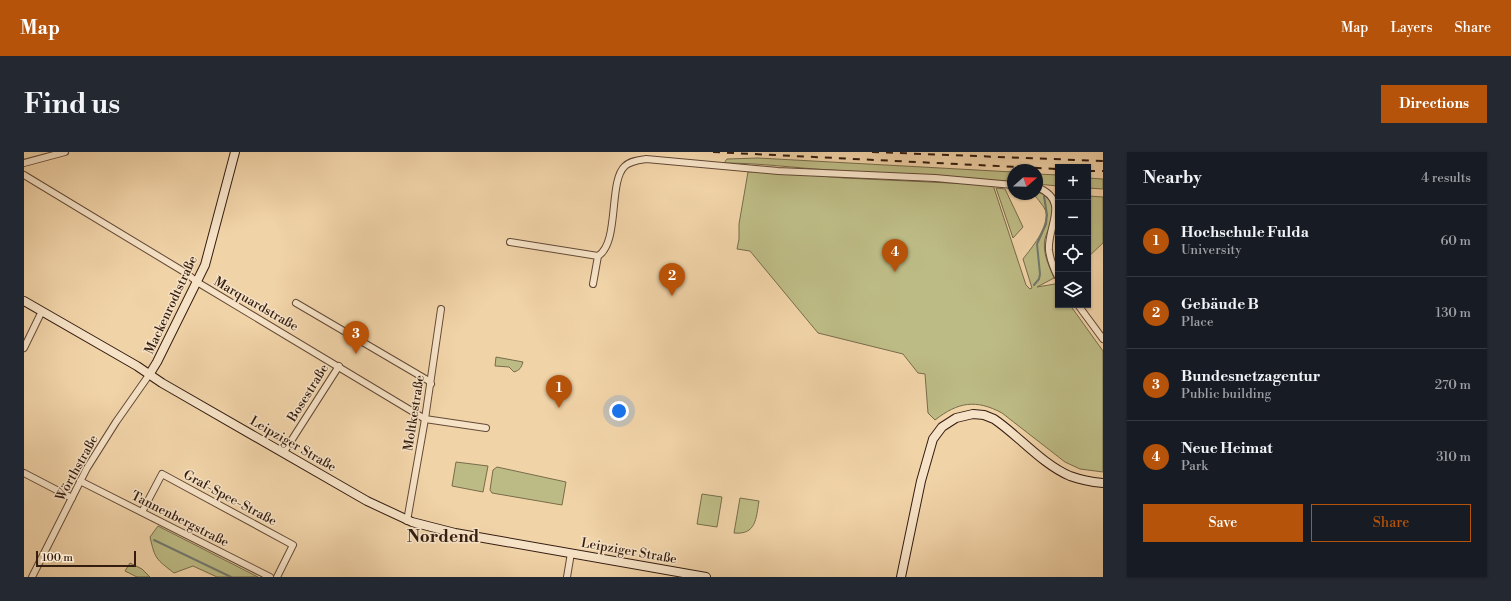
<!DOCTYPE html>
<meta charset="utf-8">
<style>
body{margin:0;font-family:"Libre Bodoni",serif;background:#242831;color:#f1f3f6}
.controls{position:absolute;right:12px;top:12px;display:grid;overflow:hidden;border-radius:0px;box-shadow:0 1px 3px #0004}
.controls button{width:36px;height:36px;display:grid;place-items:center;padding:0;border:0;border-bottom:1px solid #363941;background:#171b24;color:#f1f3f6;font:20px sans-serif}
.compass{position:absolute;left:983px;top:12px;width:36px;height:36px;border-radius:50%;background:#171b24;box-shadow:0 1px 3px #0004;rotate:70deg}
.scale{position:absolute;left:12px;bottom:10px;width:100px;box-sizing:border-box;padding-left:4px;border:2px solid #341d10;border-top:0;font-size:11px;line-height:14px;white-space:nowrap;color:#341d10;-webkit-text-stroke:3px #f6e2c6;paint-order:stroke}
.you{position:absolute;left:595px;top:259px;width:14px;height:14px;margin:-10px;border:3px solid #fff;border-radius:50%;background:#1a73e8;box-shadow:0 0 0 6px #1a73e833}
.badge{display:grid;place-items:center;width:26px;height:26px;border-radius:50%;background:#b45309;color:#fff;font-size:13px;font-weight:700}
.pin{position:absolute;translate:-50% -33px;filter:drop-shadow(0 1px 2px #0008)}
.pin::after{content:'';position:absolute;top:21px;width:14px;height:12px;background:inherit;clip-path:polygon(0 0,100% 0,50% 100%)}
.list{margin:0;padding:0;list-style:none}
h2{display:flex;justify-content:space-between;align-items:center;height:52px;margin:0;padding:0 16px;font-size:17px}
h2 small{font-size:13px;font-weight:400;color:#9ea1a6}
.list li{display:grid;grid-template-columns:26px 1fr auto;gap:12px;align-items:center;box-sizing:border-box;height:72px;padding:0 16px;border-top:1px solid #363941}
.list b{display:block;font-size:15px;white-space:nowrap}
.list p{margin:0;font-size:13px;white-space:nowrap;color:#9ea1a6}
.list em{font-size:13px;font-style:normal;color:#9ea1a6}
.actions{display:flex;gap:8px;padding:12px 16px}
.actions a{flex:1;padding:9px 0;border:1px solid #b45309;border-radius:0px;text-align:center;font-size:14px;color:#b45309}
.actions .main{background:#b45309;color:#fff}
.icon{flex:none;width:22px;height:22px;fill:none;stroke:currentColor;stroke-width:2;stroke-linecap:round;stroke-linejoin:round}
.map{position:relative;flex:none;width:1079px;height:425px;overflow:hidden;border-radius:0px}
header{display:flex;align-items:center;gap:24px;box-sizing:border-box;height:56px;padding:0 20px;background:#b45309;color:#fff}
header strong{font-size:19px}
nav{display:flex;gap:22px;margin-inline-start:auto;font-size:14px}
.intro{display:flex;align-items:center;justify-content:space-between;box-sizing:border-box;height:96px;padding:0 24px}
h1{margin:0;font-size:28px}
.button{padding:10px 18px;border-radius:0px;background:#b45309;color:#fff;font-size:14px;font-weight:700}
main{display:flex;gap:24px;padding:0 24px}
aside{flex:1;background:#171b24;border-radius:0px;box-shadow:0 1px 3px #0004}
.map>svg:first-child{display:block}
.green{fill:#bdbb85;stroke:#786c4a}
.lines{fill:none;stroke-linecap:round;stroke-linejoin:round}
.stream{stroke:#727970;stroke-width:2}
.street-casing{stroke:#634a36;stroke-width:8}
.secondary-casing{stroke:#341d10;stroke-width:10}
.street{stroke:#f6e2c6;stroke-width:6}
.secondary{stroke:#f6e2c6;stroke-width:8}
.rail{stroke:#341d10;stroke-width:2;stroke-dasharray:7 7;stroke-linecap:butt}
.labels{text-anchor:middle;dominant-baseline:central;stroke-width:3;stroke-linejoin:round;paint-order:stroke}
.street-label{font-size:13px;fill:#341d10;stroke:#f6e2c6}
.district-label{font-size:17px;font-weight:bold;fill:#341d10;stroke:#f6e2c6}
</style>
<header>
<strong>Map</strong>
<nav><a>Map</a><a>Layers</a><a>Share</a></nav>
</header>
<div class="intro"><h1>Find us</h1><a class="button">Directions</a></div>
<main>
<div class="map">
<svg width="1079" height="425" viewBox="0 0 1079 425">
<rect width="100%" height="100%" fill="#f1d3a8"/>
<filter id="stains"><feTurbulence type="fractalNoise" baseFrequency=".005" numOctaves="4"/><feColorMatrix values="0 0 0 0 .2 0 0 0 0 .09 0 0 0 0 .02 0 0 0 .5 -.17"/></filter>
<radialGradient id="worn" r=".72"><stop offset=".6" stop-color="#630" stop-opacity="0"/><stop offset="1" stop-color="#630" stop-opacity=".3"/></radialGradient>
<g class="green">
<path d="M734,6L989,20V30C928,25 867,22 806,18C771,16 736,11 700,11L703,7Z"/>
<path d="M734,19L820,26L969,33L1002,133L1006,137L1008,136L999,107C1008,95 1024,77 1022,60C1021,55 1013,47 1010,42H1013V40C1029,44 1031,59 1027,72C1025,77 1022,82 1021,87C1018,100 1025,114 1030,126L1013,135L1031,132L1034,136V153H1046L1079,199V320L1056,317L1041,310L978,261C952,247 934,250 911,268L904,261L901,222L894,221L879,202L794,181L726,99L713,97L715,87V72L724,20Z"/>
<polygon points="1013,22 1034,23 1034,34 1013,32"/>
<polygon points="1064,26 1079,27 1079,37 1064,36"/>
<polygon points="972,36 981,37 999,75 989,86"/>
<polygon points="1064,44 1079,45 1079,91 1064,105"/>
<path d="M472,205L499,210C497,216 496,218 490,220L485,215L471,214Z"/>
<polygon points="432,310 464,314 459,340 428,334"/>
<polygon points="473,315 542,330 538,353 468,341 466,338 469,318"/>
<polygon points="678,342 698,345 693,375 673,372"/>
<path d="M716,346L735,349C732,367 732,383 710,381Z"/>
<path d="M134,374L234,425H193L169,414L150,421C132,407 131,407 126,385Z"/>
<polygon points="106,411 118,417 126,425 113,425 101,419"/>
</g>
<g class="lines">
<g class="stream">
<polyline points="1010,133 1015,127 1016,122 1013,92 1022,72 1023,63 1020,44"/>
<polyline points="130,388 207,425"/>
</g>
<defs>
<g id="street">
<polyline points="0,11 41,0"/>
<polyline points="0,23 162,121 173,130 401,267 462,276"/>
<path d="M1013,35C1047,49 1023,74 1025,98C1026,107 1030,117 1034,125"/>
<path d="M486,90L574,104C596,91 584,29 601,14C606,9 615,8 622,7L754,19L911,26L989,33"/>
<polyline points="569,132 574,104"/>
<polyline points="272,151 405,229 407,232"/>
<polyline points="1054,153 1079,187"/>
<polyline points="0,196 18,159"/>
<polyline points="260,300 315,214"/>
<polyline points="0,321 48,346"/>
<polyline points="56,329 246,425"/>
<polyline points="118,360 138,322 269,393 253,425"/>
<polyline points="383,369 401,267 417,157"/>
<polyline points="8,425 63,316 92,270 125,223"/>
<polyline points="543,425 547,401"/>
</g>
<g id="secondary">
<polyline points="0,149 113,214 138,231 343,349 388,370 431,381 682,425"/>
<polyline points="125,223 133,210 181,113 211,0"/>
<path d="M877,425L897,329L909,287L918,275L932,266L949,262L960,263L970,267C995,284 1018,312 1046,324C1057,328 1068,330 1079,331"/>
</g>
</defs>
<use href="#street" class="street-casing"/>
<use href="#secondary" class="secondary-casing"/>
<use href="#street" class="street"/>
<use href="#secondary" class="secondary"/>
<g class="rail">
<polyline points="689,0 1034,17"/>
<polyline points="848,0 1079,9"/>
<polyline points="1064,19 1079,19"/>
</g>
</g>
<g class="labels">
<g class="street-label">
<text transform="translate(232 152) rotate(30)">Marquardstraße</text>
<text transform="translate(147 153) rotate(-65)">Mackenrodtstraße</text>
<text transform="translate(284 241) rotate(-58)">Bosestraße</text>
<text transform="translate(390 261) rotate(-81)">Moltkestraße</text>
<text transform="translate(269 292) rotate(30)">Leipziger Straße</text>
<text transform="translate(53 316) rotate(-61)">Wörthstraße</text>
<text transform="translate(206 346) rotate(28)">Graf-Spee-Straße</text>
<text transform="translate(156 367) rotate(27)">Tannenbergstraße</text>
<text transform="translate(605 399) rotate(10)">Leipziger Straße</text>
</g>
<g class="district-label">
<text x="419" y="385">Nordend</text>
</g>
</g>
<rect width="100%" height="100%" filter="url(#stains)"/>
<rect width="100%" height="100%" fill="url(#worn)"/>
</svg>
<div class="controls">
<button>+</button>
<button>−</button>
<button><svg class="icon" aria-label="locate" viewBox="0 0 24 24"><circle cx="12" cy="12" r="6"/><path d="M12 2v4M12 18v4M2 12h4M18 12h4"/></svg></button>
<button><svg class="icon" aria-label="layers" viewBox="0 0 24 24"><path d="M12 4l9 5-9 5-9-5zM3 14l9 5 9-5"/></svg></button>
</div>
<svg class="compass" viewBox="-18 -18 36 36"><path d="M0-13l5 13h-10z" fill="#e53935"/><path d="M0 13l5-13h-10z" fill="#9ea1a6"/></svg>
<div class="scale">100 m</div>
<div class="you"></div>
<div class="pin badge" style="left:535px;top:256px">1</div>
<div class="pin badge" style="left:648px;top:144px">2</div>
<div class="pin badge" style="left:332px;top:202px">3</div>
<div class="pin badge" style="left:871px;top:120px">4</div>
</div>
<aside>
<h2>Nearby<small>4 results</small></h2>
<ul class="list">
<li><span class="badge">1</span><div><b>Hochschule Fulda</b><p>University</p></div><em>60 m</em></li>
<li><span class="badge">2</span><div><b>Gebäude B</b><p>Place</p></div><em>130 m</em></li>
<li><span class="badge">3</span><div><b>Bundesnetzagentur</b><p>Public building</p></div><em>270 m</em></li>
<li><span class="badge">4</span><div><b>Neue Heimat</b><p>Park</p></div><em>310 m</em></li>
</ul>
<div class="actions"><a class="main">Save</a><a>Share</a></div>
</aside>
</main>
